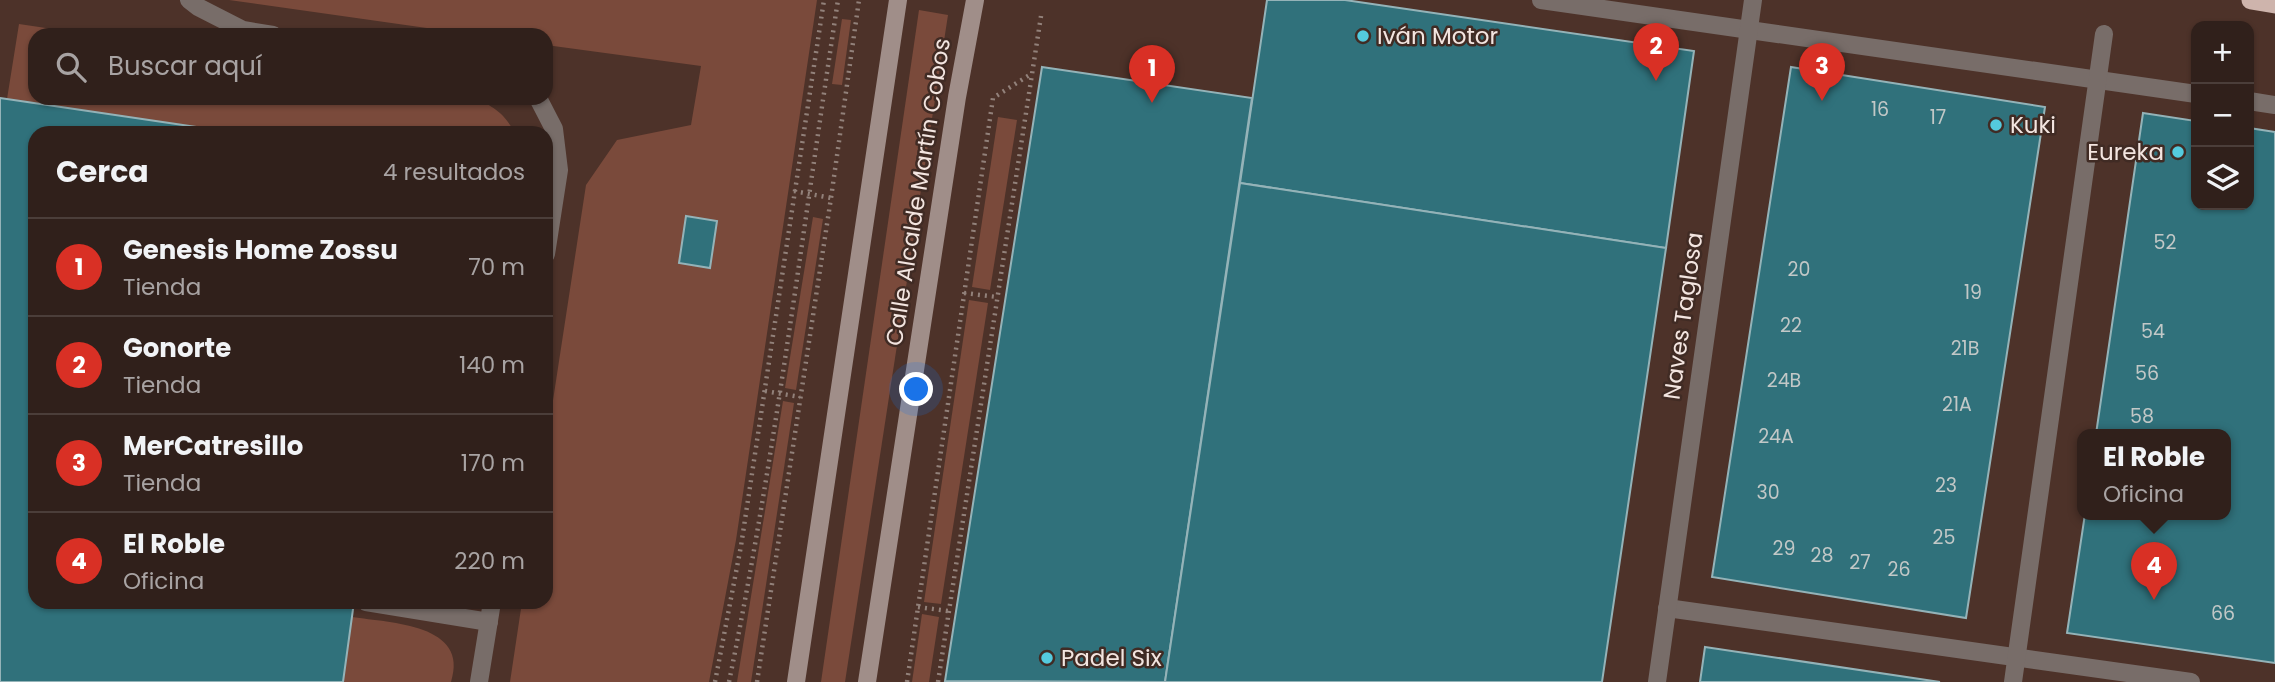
<!DOCTYPE html>
<html lang="es">
<meta charset="utf-8">
<style>
body{margin:0;font-family:Poppins,sans-serif;background:#3c2d28;color:#f1f3f6}
.controls{position:absolute;right:21px;top:21px;display:grid;overflow:hidden;border-radius:14px;box-shadow:0 2px 5px #0004}
.controls button{width:63px;height:63px;display:grid;place-items:center;padding:0;border:0;border-bottom:2px solid #4b3e3a;background:#30201b;color:#f1f3f6;font:35px sans-serif}
.you{position:absolute;left:917px;top:390px;width:24px;height:24px;margin:-18px;border:5px solid #fff;border-radius:50%;background:#1a73e8;box-shadow:0 0 0 10px #1a73e833}
.badge{display:grid;place-items:center;width:46px;height:46px;border-radius:50%;background:#d93025;color:#fff;font-size:23px;font-weight:700}
.pin{position:absolute;translate:-50% -58px;filter:drop-shadow(0 2px 4px #0008)}
.pin::after{content:'';position:absolute;top:37px;width:24px;height:21px;background:inherit;clip-path:polygon(0 0,100% 0,50% 100%)}
.popup{position:absolute;left:2077px;top:429px;width:154px;height:91px;box-sizing:border-box;display:grid;place-content:center;border-radius:14px;background:#30201b;filter:drop-shadow(0 2px 5px #0005);font-size:23px;white-space:nowrap;color:#a8a3a3}
.popup b{font-size:26px;color:#f1f3f6}
.popup::after{content:'';position:absolute;left:50%;top:100%;margin-left:-14px;border:14px solid transparent;border-top-color:#30201b}
.list{margin:0;padding:0;list-style:none}
h2{display:flex;justify-content:space-between;align-items:center;height:91px;margin:0;padding:0 28px;font-size:30px}
h2 small{font-size:23px;font-weight:400;color:#a8a3a3}
.list li{display:grid;grid-template-columns:46px 1fr auto;gap:21px;align-items:center;box-sizing:border-box;height:98px;padding:0 28px;border-top:2px solid #4b3e3a}
.list b{display:block;font-size:26px;white-space:nowrap}
.list p{margin:0;font-size:23px;white-space:nowrap;color:#a8a3a3}
.list em{font-size:23px;font-style:normal;color:#a8a3a3}
.icon{flex:none;width:38px;height:38px;fill:none;stroke:currentColor;stroke-width:2;stroke-linecap:round;stroke-linejoin:round}
.map{position:relative;flex:none;width:2275px;height:682px;overflow:hidden}
.search{position:absolute;background:#30201b;box-shadow:0 2px 5px #0004;left:28px;top:28px;width:525px;height:77px;display:flex;align-items:center;gap:18px;box-sizing:border-box;padding:0 24px;border-radius:21px;color:#a8a3a3;font-size:26px}
.panel{position:absolute;background:#30201b;box-shadow:0 2px 5px #0004;left:28px;top:126px;width:525px;height:483px;border-radius:21px}
.map>svg:first-child{display:block}
.built{fill:#4d3229;fill-rule:evenodd}
.green{fill:#7a4a3b}
.building{fill:#30717b;stroke:#94b3b8;stroke-width:2}
.lines{fill:none;stroke-linecap:round;stroke-linejoin:round}
.path{stroke:#92817a;stroke-width:4.5;stroke-dasharray:2 5;stroke-linecap:butt}
.service{stroke:#786d69;stroke-width:18}
.secondary{stroke:#a08e89;stroke-width:18}
.trunk{stroke:#ceb4ac;stroke-width:19}
.poi-dot{fill:#54cadd;stroke:#402b24;stroke-width:2.5}
.labels{text-anchor:middle;dominant-baseline:central;stroke-width:5;stroke-linejoin:round;paint-order:stroke}
.number-label{font-size:19px;fill:#c2c8c7}
.poi-label{font-size:23px;fill:#f3e5e0;stroke:#402b24;text-anchor:start}
.street-label{font-size:23px;fill:#f3e5e0;stroke:#402b24}
</style>
<div class="map">
<svg width="2275" height="682" viewBox="0 0 2275 682">
<rect width="100%" height="100%" fill="#402b24"/>
<path class="built" d="M0,0H2275V682H0ZM2196,26H2249V205H2196ZM35,35H546V98H35ZM35,133H546V602H35ZM2082,434H2226V514H2082Z"/>
<g class="green">
<polygon points="229,0 817,0 736,540 709,682 510,682 522,602 546,602 546,446 586,185 617,140 691,125 701,66 546,45 546,35 476,35"/>
<polygon points="919,10 948,15 845,682 821,682"/>
<polygon points="842,19 851,20 842,85 832,84"/>
<path d="M19,24L93,35H35V98H476C496,109 503,112 515,133H237L7,99Z"/>
<polygon points="998,117 1017,120 990,290 972,287"/>
<polygon points="813,217 823,219 796,390 785,388"/>
<polygon points="969,300 988,303 941,604 924,602"/>
<polygon points="783,401 794,403 751,682 737,682"/>
<polygon points="922,614 939,617 929,682 912,682"/>
<path d="M352,617C391,623 470,624 451,682H343Z"/>
</g>
<g class="building">
<polygon points="1267,0 1345,0 1694,51 1666,248 1240,183"/>
<polygon points="1042,67 1252,98 1165,682 945,681"/>
<polygon points="1791,67 2045,107 1966,618 1712,577"/>
<polygon points="0,98 237,133 35,133 35,602 354,602 343,682 0,682"/>
<polygon points="2143,113 2196,121 2196,205 2249,205 2249,128 2275,132 2275,663 2067,633 2085,514 2226,514 2226,434 2096,434"/>
<polygon points="1240,183 1666,248 1602,682 1165,682"/>
<polygon points="686,216 717,221 710,268 679,263"/>
<polygon points="1705,647 1940,682 1700,682"/>
</g>
<g class="lines">
<g class="path">
<polyline points="794,191 831,198"/>
<polyline points="964,293 997,297"/>
<polyline points="765,391 800,397"/>
<polyline points="918,607 948,611"/>
<polyline points="715,682 741,546 824,0"/>
<path d="M729,682C775,457 803,227 838,0"/>
<polyline points="757,682 831,198 859,0"/>
<polyline points="907,682 993,98 1031,74"/>
<polyline points="938,682 1041,16"/>
</g>
<g class="service">
<polyline points="189,0 198,7 243,30 273,35"/>
<polyline points="1541,0 2196,94"/>
<polyline points="538,98 554,129 559,170 546,254"/>
<polyline points="2249,101 2275,105"/>
<polyline points="366,602 489,622"/>
<polyline points="1667,608 2191,682"/>
<polyline points="479,682 492,602"/>
<polyline points="1657,682 1753,0"/>
<polyline points="2013,682 2104,34"/>
</g>
<g class="secondary">
<polyline points="796,682 898,0"/>
<polyline points="867,682 957,97 975,0"/>
</g>
<polyline class="trunk" points="2251,0 2275,4"/>
</g>
<g class="poi-dot">
<circle cx="1363" cy="36" r="7"/>
<circle cx="1996" cy="125" r="7"/>
<circle cx="2178" cy="152" r="7"/>
<circle cx="1047" cy="658" r="7"/>
</g>
<g class="labels">
<g class="number-label">
<text x="1880" y="109">16</text>
<text x="1938" y="117">17</text>
<text x="2165" y="242">52</text>
<text x="1799" y="269">20</text>
<text x="1973" y="292">19</text>
<text x="1791" y="325">22</text>
<text x="2153" y="331">54</text>
<text x="1965" y="348">21B</text>
<text x="2147" y="373">56</text>
<text x="1784" y="380">24B</text>
<text x="1957" y="404">21A</text>
<text x="2142" y="416">58</text>
<text x="1776" y="436">24A</text>
<text x="1946" y="485">23</text>
<text x="1768" y="492">30</text>
<text x="1944" y="537">25</text>
<text x="1784" y="548">29</text>
<text x="1822" y="555">28</text>
<text x="1860" y="562">27</text>
<text x="1899" y="569">26</text>
<text x="2223" y="613">66</text>
</g>
<g class="poi-label">
<text x="1377" y="36">Iván Motor</text>
<text x="2010" y="125">Kuki</text>
<text x="2164" y="152" text-anchor="end">Eureka</text>
<text x="1061" y="658">Padel Six</text>
</g>
<g class="street-label">
<text transform="translate(918 192) rotate(-81)">Calle Alcalde Martín Cobos</text>
<text transform="translate(1683 316) rotate(-82)">Naves Taglosa</text>
</g>
</g>
</svg>
<div class="controls">
<button>+</button>
<button>−</button>
<button><svg class="icon" aria-label="layers" viewBox="0 0 24 24"><path d="M12 4l9 5-9 5-9-5zM3 14l9 5 9-5"/></svg></button>
</div>
<div class="you"></div>
<div class="pin badge" style="left:1152px;top:103px">1</div>
<div class="pin badge" style="left:1656px;top:81px">2</div>
<div class="pin badge" style="left:1822px;top:101px">3</div>
<div class="pin badge" style="left:2154px;top:600px">4</div>
<div class="popup"><b>El Roble</b>Oficina</div>
<div class="search"><svg class="icon" aria-label="search" viewBox="0 0 24 24"><circle cx="10" cy="10" r="6"/><path d="M15 15l6 6"/></svg>Buscar aquí</div>
<section class="panel">
<h2>Cerca<small>4 resultados</small></h2>
<ul class="list">
<li><span class="badge">1</span><div><b>Genesis Home Zossu</b><p>Tienda</p></div><em>70 m</em></li>
<li><span class="badge">2</span><div><b>Gonorte</b><p>Tienda</p></div><em>140 m</em></li>
<li><span class="badge">3</span><div><b>MerCatresillo</b><p>Tienda</p></div><em>170 m</em></li>
<li><span class="badge">4</span><div><b>El Roble</b><p>Oficina</p></div><em>220 m</em></li>
</ul>
</section>
</div>
